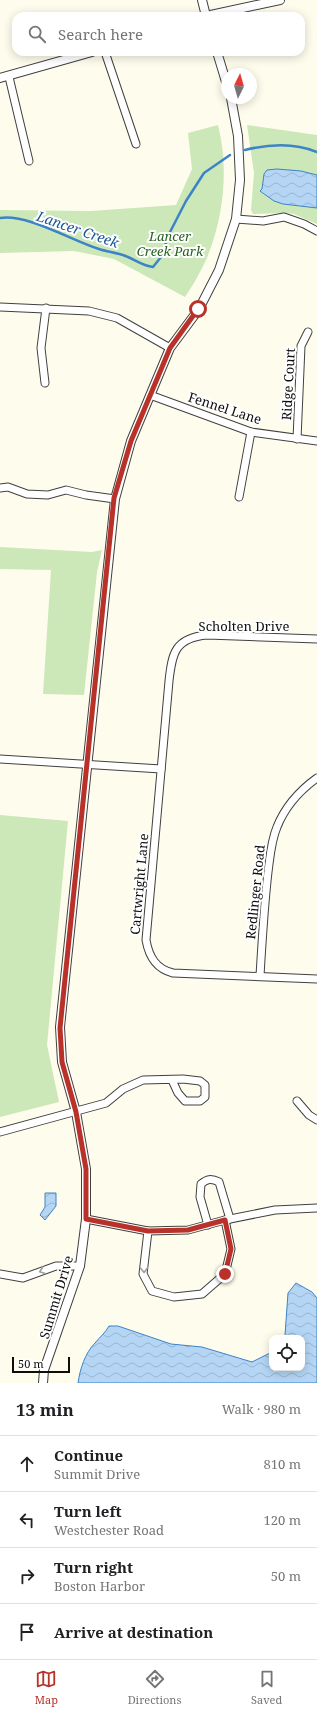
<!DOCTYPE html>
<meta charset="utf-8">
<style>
body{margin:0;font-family:"Noto Serif",serif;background:#f6f6f6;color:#202124}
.controls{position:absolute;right:12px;bottom:12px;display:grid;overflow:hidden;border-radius:8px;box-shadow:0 2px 10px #0003}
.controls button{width:36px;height:36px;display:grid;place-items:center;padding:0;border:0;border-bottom:1px solid #e0e0e0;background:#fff;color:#202124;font:20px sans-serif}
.compass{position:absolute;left:221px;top:68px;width:36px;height:36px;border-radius:50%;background:#fff;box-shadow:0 2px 10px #0003;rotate:5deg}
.scale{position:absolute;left:12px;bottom:10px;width:58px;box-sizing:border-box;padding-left:4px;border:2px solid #0d0d0d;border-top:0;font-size:11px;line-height:14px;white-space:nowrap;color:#0d0d0d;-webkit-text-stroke:3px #fff;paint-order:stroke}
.stop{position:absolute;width:12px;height:12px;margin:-9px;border:3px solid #b8322a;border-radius:50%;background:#fff}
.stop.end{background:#b8322a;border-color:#fff;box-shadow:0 1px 4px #0008}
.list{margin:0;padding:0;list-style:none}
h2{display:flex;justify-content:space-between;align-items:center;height:52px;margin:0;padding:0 16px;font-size:17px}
h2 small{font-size:13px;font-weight:400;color:#757577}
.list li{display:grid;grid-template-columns:26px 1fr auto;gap:12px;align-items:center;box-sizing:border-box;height:56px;padding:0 16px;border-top:1px solid #e0e0e0}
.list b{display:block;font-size:15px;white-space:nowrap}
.list p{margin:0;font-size:13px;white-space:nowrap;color:#757577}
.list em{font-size:13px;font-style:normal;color:#757577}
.icon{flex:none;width:22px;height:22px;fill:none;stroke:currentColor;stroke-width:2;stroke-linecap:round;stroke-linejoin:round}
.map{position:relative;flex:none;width:317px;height:1383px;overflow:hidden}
.search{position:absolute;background:#fff;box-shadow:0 2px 10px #0003;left:12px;right:12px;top:12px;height:44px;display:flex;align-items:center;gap:10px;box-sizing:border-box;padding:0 14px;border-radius:12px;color:#757577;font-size:15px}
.sheet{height:276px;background:#fff}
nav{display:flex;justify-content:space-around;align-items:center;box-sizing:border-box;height:56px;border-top:1px solid #e0e0e0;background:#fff;font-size:11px;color:#757577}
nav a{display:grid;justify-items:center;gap:2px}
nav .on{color:#b8322a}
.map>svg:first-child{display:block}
.park{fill:#cce7b8}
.water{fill:url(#water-waves);stroke:#3d83c8}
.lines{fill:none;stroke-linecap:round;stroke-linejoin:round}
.stream{stroke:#3d83c8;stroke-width:2.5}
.minor-casing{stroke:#404040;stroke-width:9}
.tertiary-casing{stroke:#404040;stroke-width:10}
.minor{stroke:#fff;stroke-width:7}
.tertiary{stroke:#fff;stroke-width:8}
.oneway{stroke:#9e9e9e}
.route{stroke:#b8322a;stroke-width:5}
.labels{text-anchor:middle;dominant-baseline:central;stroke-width:4;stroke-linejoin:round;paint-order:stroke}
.park-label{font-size:13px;font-style:italic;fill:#276220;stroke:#fff}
.street-label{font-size:13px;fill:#0d0d0d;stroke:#fff}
.water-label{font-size:14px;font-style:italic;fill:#1b559a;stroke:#fff}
</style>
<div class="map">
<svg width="317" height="1383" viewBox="0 0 317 1383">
<defs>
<pattern id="water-waves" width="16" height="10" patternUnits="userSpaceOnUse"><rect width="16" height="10" fill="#b4d5f4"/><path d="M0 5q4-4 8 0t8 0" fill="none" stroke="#9ab6d0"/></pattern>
</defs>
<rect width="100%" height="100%" fill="#fefded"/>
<g class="park">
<path d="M218,125C229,168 224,218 206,260C200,273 193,285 185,297L114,259L74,251L0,253V210L91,211L176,205L192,169L188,133Z"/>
<polygon points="247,125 317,135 317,224 294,214 285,213 253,214 251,210 254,173"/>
<polygon points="0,547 92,552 102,550 97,572 84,695 43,694 51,570 0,569"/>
<polygon points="0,815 68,821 47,1045 59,1102 0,1117"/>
</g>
<g class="water">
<polygon points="277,169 301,171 317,175 317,208 283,204 274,201 260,191 262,189 264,174 267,170"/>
<polygon points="45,1193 56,1193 56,1206 45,1220 40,1215 45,1207"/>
<path d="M296,1283L312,1292L317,1298V1383H78C80,1369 85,1353 95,1343C100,1337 105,1333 109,1326H118L171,1344L202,1347L252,1362L272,1352V1368H302V1338H283L285,1335L288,1293Z"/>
</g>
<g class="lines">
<g class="stream">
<path d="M245,150C269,144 293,142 317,152"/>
<path d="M0,218C29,214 70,240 99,249C108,252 119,253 128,257C137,261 143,266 153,267L161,257L169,234L186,201L204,173L230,155"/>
</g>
<defs>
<g id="minor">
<polyline points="105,52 136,144"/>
<polyline points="9,77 29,161"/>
<polyline points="236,219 263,221 284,217 304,224 317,231"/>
<polyline points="0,307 89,311 117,318 170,348"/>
<polyline points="45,383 41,348 46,308"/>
<polyline points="150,395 251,432 317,441"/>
<polyline points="297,439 301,346 308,332"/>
<polyline points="0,488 8,487 27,494 48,495 66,490 86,495 115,499"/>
<polyline points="239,497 251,432"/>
<path d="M317,639L207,635C175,638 172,653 169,681L146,940C149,957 156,969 173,973L317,979"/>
<polyline points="0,759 161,769"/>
<path d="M260,976C262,942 264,907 268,872C270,857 271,841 277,827C285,807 299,791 317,778"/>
<polyline points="297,1101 309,1115 317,1120"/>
<polyline points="0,1132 106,1103 123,1089 143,1080 183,1079 200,1081 205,1085 205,1097 200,1101 185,1101 178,1093 172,1080"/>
<polyline points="86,1219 148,1231 188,1230 225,1220 275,1210 317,1208"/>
<path d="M208,1225L200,1197L201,1184C207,1179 211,1178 219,1182L230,1219"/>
<polyline points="148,1231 143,1274 152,1291 174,1297 202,1294 225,1274 231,1249 225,1220"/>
<polyline points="0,1274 23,1278 56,1266 80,1266"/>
</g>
<g id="tertiary">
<polyline points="202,0 206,16"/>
<polyline points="206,16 280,0"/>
<polyline points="217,52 227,85"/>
<polyline points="0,78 92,52"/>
<polyline points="43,1383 44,1370 80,1266 86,1219 86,1169 76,1112 62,1062 60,1027 115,499 131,441 170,348 199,309 219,270 236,219 240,180 238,136 231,98"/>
</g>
</defs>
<use href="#minor" class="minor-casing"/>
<use href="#tertiary" class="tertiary-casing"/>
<use href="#minor" class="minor"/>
<use href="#tertiary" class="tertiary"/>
</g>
<defs><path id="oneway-chevron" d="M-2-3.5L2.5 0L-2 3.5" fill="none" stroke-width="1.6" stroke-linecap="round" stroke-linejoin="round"/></defs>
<g class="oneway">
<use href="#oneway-chevron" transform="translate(144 1270) rotate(89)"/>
<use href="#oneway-chevron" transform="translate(42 1271) rotate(160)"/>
</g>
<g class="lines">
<polyline class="route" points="198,309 170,348 131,441 114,498 60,1028 62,1062 76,1112 86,1169 86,1219 148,1231 188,1230 225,1220 231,1249 225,1274"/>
</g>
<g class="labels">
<g class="park-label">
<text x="170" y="236">Lancer<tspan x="170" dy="15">Creek Park</tspan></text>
</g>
<g class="street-label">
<text transform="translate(288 384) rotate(-87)">Ridge Court</text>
<text transform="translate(225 408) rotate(18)">Fennel Lane</text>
<text x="244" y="626">Scholten Drive</text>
<text transform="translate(139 884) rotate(-85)">Cartwright Lane</text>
<text transform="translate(255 892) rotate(-84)">Redlinger Road</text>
<text transform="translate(56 1297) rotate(-73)">Summit Drive</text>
</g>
<g class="water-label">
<text transform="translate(78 229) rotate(19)">Lancer Creek</text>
</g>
</g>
</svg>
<div class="controls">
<button><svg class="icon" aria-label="locate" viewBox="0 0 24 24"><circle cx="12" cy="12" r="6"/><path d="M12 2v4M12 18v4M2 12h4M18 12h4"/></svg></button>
</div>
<svg class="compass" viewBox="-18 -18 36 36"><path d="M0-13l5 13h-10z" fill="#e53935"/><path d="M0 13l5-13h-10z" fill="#757577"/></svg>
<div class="scale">50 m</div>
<div class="stop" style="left:198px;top:309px"></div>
<div class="stop end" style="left:225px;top:1274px"></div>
<div class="search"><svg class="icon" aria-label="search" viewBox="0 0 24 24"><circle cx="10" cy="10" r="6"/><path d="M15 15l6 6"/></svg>Search here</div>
</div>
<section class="sheet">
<h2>13 min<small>Walk · 980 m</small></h2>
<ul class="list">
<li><svg class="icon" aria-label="ahead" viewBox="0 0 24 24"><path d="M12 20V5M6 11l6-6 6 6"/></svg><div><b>Continue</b><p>Summit Drive</p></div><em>810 m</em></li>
<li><svg class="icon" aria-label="left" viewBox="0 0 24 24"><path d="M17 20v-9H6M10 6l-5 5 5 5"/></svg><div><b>Turn left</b><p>Westchester Road</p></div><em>120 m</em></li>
<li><svg class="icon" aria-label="right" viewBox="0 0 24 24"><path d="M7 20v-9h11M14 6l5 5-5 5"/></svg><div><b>Turn right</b><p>Boston Harbor</p></div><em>50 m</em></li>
<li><svg class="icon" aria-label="arrive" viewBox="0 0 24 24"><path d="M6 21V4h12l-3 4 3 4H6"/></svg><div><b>Arrive at destination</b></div></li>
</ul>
</section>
<nav>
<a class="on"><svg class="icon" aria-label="map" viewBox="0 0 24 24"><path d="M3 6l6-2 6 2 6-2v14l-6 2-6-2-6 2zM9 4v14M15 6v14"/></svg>Map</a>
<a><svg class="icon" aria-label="directions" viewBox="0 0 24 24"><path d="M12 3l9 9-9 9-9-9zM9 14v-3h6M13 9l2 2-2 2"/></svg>Directions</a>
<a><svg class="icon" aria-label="saved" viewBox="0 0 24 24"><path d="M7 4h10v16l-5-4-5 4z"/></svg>Saved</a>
</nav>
